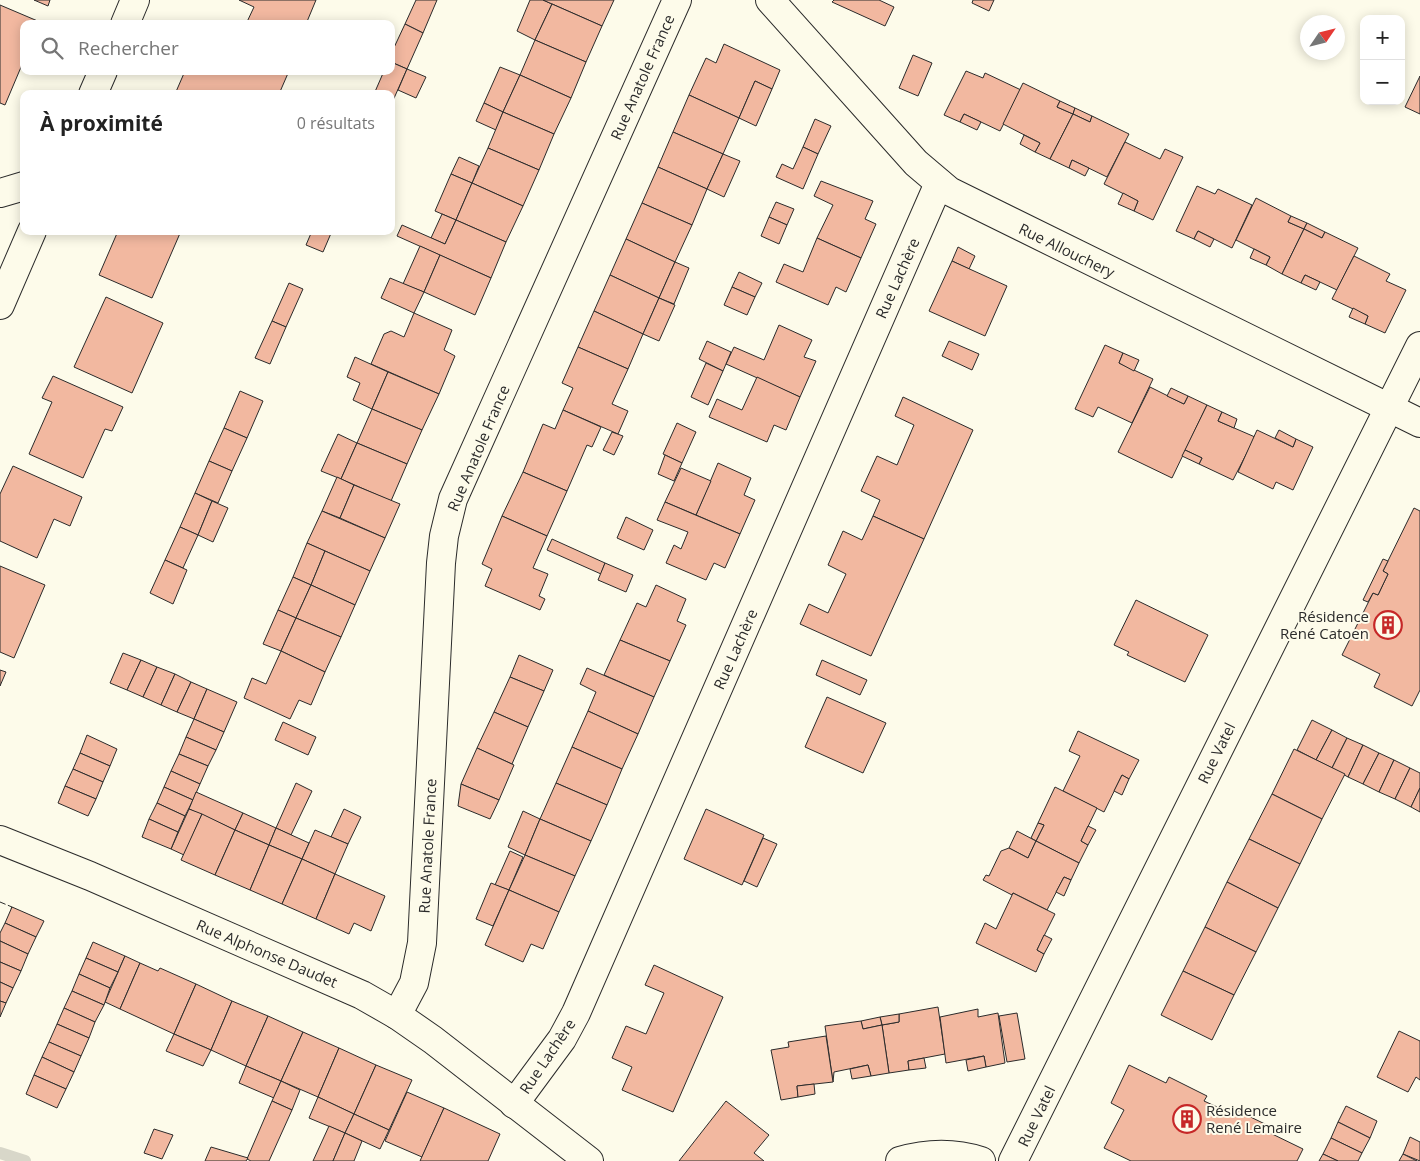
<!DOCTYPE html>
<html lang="fr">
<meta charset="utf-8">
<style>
body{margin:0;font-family:"Open Sans",sans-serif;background:#f2f2f2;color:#222}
.controls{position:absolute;right:15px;top:15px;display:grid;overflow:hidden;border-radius:10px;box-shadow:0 2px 12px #0003}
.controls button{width:45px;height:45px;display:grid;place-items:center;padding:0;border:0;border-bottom:1px solid #e0e0e0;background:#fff;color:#222;font:25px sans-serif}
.compass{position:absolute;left:1300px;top:15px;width:45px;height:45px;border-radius:50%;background:#fff;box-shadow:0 2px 12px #0003;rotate:55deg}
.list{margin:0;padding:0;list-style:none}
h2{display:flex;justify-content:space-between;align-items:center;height:65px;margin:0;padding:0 20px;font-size:21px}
h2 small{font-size:16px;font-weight:400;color:#767676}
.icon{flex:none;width:28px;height:28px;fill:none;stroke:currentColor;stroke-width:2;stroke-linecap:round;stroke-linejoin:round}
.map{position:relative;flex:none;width:1420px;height:1161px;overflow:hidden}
.search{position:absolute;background:#fff;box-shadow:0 2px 12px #0003;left:20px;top:20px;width:375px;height:55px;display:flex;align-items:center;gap:12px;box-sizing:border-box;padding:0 18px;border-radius:10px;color:#767676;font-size:19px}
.panel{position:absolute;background:#fff;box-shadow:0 2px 12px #0003;left:20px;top:90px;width:375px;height:145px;border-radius:10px}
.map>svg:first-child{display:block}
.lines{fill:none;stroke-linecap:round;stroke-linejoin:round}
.stream{stroke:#d8d7c9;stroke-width:12}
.building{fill:#f2b8a0;stroke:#2b2b2b}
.street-casing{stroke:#2b2b2b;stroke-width:30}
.street{stroke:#fdfbea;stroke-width:28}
.fence{stroke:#2b2b2b;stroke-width:1;stroke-dasharray:6 2.5;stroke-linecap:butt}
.labels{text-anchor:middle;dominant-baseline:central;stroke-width:4;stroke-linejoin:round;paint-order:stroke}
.street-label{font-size:15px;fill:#2b2b2b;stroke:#fdfbea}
.poi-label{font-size:15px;fill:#2b2b2b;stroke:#fdfbea;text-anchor:end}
</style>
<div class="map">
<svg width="1420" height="1161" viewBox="0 0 1420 1161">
<rect width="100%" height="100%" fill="#fdfbea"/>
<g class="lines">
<polyline class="stream" points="0,1153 25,1161"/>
</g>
<g class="building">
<polygon points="34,0 50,0 48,6"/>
<polygon points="239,0 316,0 306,24 246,24 254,7"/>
<polygon points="416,0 437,0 423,33 405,24"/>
<polygon points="530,0 543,0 552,4 535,40 517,31"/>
<polygon points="543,0 614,0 602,26"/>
<polygon points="834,0 879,0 894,7 885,26 832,2"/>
<polygon points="973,0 994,0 989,11 972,3"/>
<polygon points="552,4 602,26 586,62 535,40"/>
<polygon points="0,5 40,22 39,24 24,24 24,60 5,105 0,103"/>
<polygon points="405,24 423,33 407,69 391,62 391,54"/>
<polygon points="535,40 586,62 571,98 520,75"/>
<polygon points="724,44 780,70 772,89 755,81 739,118 689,95 706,58 716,63"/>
<polygon points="913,55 932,63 918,96 899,88"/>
<polygon points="391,62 407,69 391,105 391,94 374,94 384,71 391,71"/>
<polygon points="500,67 520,75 503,112 484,103"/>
<polygon points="407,69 426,77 416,98 398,90"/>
<polygon points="185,71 289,71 279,94 262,94 256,91 255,94 175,94"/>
<polygon points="966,71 983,78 985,73 1021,90 1000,131 964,114 960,122 944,115"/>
<polygon points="520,75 571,98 554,134 503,112"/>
<polygon points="1420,76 1420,114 1405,107"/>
<polygon points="755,81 772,89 756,126 739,118"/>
<polygon points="1023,83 1060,101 1057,107 1073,114 1050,159 1035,152 1040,143 1003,124"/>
<polygon points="689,95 739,118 723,154 673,132"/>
<polygon points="1060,101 1075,108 1073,114 1057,107"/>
<polygon points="484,103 503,112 496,130 476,121"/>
<polygon points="1075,108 1092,116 1090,122 1073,114"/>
<polygon points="503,112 554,134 539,170 488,148"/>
<polygon points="964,114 981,122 977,130 960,122"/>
<polygon points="1073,114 1090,122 1092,116 1129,134 1107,177 1072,160 1069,168 1050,159"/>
<polygon points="815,119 831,126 818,154 803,147"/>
<polygon points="673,132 723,154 707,189 658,167"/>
<polygon points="1024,135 1040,143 1035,152 1020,144"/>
<polygon points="1125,142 1160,159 1165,149 1183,157 1153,220 1134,211 1138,201 1104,184"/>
<polygon points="803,147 818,154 803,189 776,177 782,164 793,169"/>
<polygon points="488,148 539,170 523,206 472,183"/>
<polygon points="723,154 740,161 724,197 707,189"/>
<polygon points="459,157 479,166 472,183 451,174"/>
<polygon points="1072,160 1089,168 1085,176 1069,168"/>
<polygon points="658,167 707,189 692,225 642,203"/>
<polygon points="451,174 472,183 456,220 435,211"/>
<polygon points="821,181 873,201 865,219 876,224 861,258 817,238 833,205 814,196"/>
<polygon points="472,183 523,206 506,242 456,220"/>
<polygon points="1197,186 1215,194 1218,189 1252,205 1232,248 1198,231 1194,239 1176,231"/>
<polygon points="1123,193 1138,201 1134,211 1118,204"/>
<polygon points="1256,198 1291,216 1288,222 1304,229 1282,274 1266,265 1270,257 1236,240"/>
<polygon points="776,202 794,209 787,225 769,217"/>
<polygon points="642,203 692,225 675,262 626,239"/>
<polygon points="442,214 456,220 445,244 431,238"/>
<polygon points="1291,216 1307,223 1304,229 1288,222"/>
<polygon points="769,217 787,225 779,244 761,236"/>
<polygon points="456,220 506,242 491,278 397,236 402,225 445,244"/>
<polygon points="1307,223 1325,232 1322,238 1304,229"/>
<polygon points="1304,229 1322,238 1325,232 1358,248 1337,290 1305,275 1301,283 1282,274"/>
<polygon points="118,231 181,231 152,298 99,275"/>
<polygon points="312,231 332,231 323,252 306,245"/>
<polygon points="1198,231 1214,239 1210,247 1194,239"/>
<polygon points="817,238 861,258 846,292 836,287 828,305 776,282 784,264 803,272"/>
<polygon points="626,239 675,262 659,298 610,275"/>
<polygon points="420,246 440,255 424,292 403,284"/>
<polygon points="958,247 975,256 969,269 952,261"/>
<polygon points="1254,249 1270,257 1266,265 1250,258"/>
<polygon points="440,255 491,278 475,315 424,292"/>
<polygon points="1354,256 1390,274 1386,281 1406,290 1385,333 1365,324 1368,316 1332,299"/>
<polygon points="952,261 1007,286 985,336 929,311"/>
<polygon points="675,262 689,268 674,304 659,298"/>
<polygon points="739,272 762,283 755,297 732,287"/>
<polygon points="610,275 659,298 643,334 594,311"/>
<polygon points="1305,275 1320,282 1316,290 1301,283"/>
<polygon points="390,278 424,292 414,313 381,298"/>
<polygon points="289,283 303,289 286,327 272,321"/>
<polygon points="732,287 755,297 747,315 724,305"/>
<polygon points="106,297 163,323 132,393 74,367"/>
<polygon points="659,298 675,305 659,341 643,334"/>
<polygon points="1353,308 1368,316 1365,324 1349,317"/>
<polygon points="594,311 643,334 628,369 578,347"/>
<polygon points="414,313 452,330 444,350 455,356 439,394 371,364 384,334 391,331 404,337"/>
<polygon points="272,321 286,327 270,364 255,358"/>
<polygon points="779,325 812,340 804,357 816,361 800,397 726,364 734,347 764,360"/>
<polygon points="707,341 731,352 723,371 699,359"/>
<polygon points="949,341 979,354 972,370 942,356"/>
<polygon points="1105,345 1123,353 1119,363 1153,379 1132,423 1098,407 1093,417 1075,409"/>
<polygon points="578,347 628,369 612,404 628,411 618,434 563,410 573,388 562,383"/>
<polygon points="1123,353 1139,360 1134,371 1119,363"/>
<polygon points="355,357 388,372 372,409 353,400 360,383 347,377"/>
<polygon points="706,363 723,371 708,405 691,397"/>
<polygon points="388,372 439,394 422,430 372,409"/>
<polygon points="53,376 123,407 112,431 105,429 83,478 29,454 52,402 42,398"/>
<polygon points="757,377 800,397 786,430 774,425 767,442 709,417 717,399 742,410"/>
<polygon points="1150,387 1184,404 1188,396 1207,405 1172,478 1118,452"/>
<polygon points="1171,388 1188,396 1184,404 1167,396"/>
<polygon points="240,391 263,401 247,438 224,428"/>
<polygon points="903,397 973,430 924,539 873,516 880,500 861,491 877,456 897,465 914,425 895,416"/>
<polygon points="1207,405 1222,412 1218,421 1255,437 1233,480 1199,464 1202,458 1185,450"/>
<polygon points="372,409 422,430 407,464 357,443"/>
<polygon points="563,410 601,427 592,447 587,445 567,491 523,472 543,424 555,429"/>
<polygon points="1222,412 1237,419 1234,428 1218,421"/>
<polygon points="677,423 696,432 682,463 663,454"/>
<polygon points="224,428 247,438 232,471 209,461"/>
<polygon points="1257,430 1293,447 1296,439 1313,447 1293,490 1276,482 1273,489 1238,472"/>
<polygon points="1279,430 1296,439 1293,447 1275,438"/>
<polygon points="612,432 623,436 614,455 603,450"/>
<polygon points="338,434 357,443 341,479 321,471"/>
<polygon points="357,443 407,464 391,501 341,479"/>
<polygon points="1185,450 1202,458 1199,464 1182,456"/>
<polygon points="665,455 682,463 674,481 658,474"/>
<polygon points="209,461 232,471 218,503 195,493"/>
<polygon points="718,463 751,478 744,495 755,500 740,534 696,515"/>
<polygon points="13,466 82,497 70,526 54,519 37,558 0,541 0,494"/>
<polygon points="681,468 711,481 696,515 665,502"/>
<polygon points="523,472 567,491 547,536 502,516"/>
<polygon points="337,477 354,485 340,518 322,511"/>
<polygon points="354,485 400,504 385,538 340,518"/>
<polygon points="195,493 212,501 198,535 180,527"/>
<polygon points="212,501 228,508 213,542 198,535"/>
<polygon points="665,502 740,534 725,568 714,563 706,580 666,563 674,545 681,549 688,532 657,520"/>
<polygon points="1414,508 1420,511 1420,690 1412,706 1374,687 1380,674 1342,655 1373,593 1378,595 1388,574 1383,571"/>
<polygon points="322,511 385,538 370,571 307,543"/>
<polygon points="502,516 547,536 533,568 548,574 539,596 545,599 540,610 485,586 492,569 482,564"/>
<polygon points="873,516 924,539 871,656 800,624 809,604 828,613 846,574 828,565 843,531 862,540"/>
<polygon points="626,517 653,530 644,550 617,538"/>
<polygon points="180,527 198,535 183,568 165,560"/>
<polygon points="552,539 605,563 601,574 547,550"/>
<polygon points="307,543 325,551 311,585 293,577"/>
<polygon points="325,551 370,571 355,605 311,585"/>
<polygon points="1383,559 1388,561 1383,571 1388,574 1378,595 1373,593 1368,602 1363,600"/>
<polygon points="165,560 187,570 173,604 150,593"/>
<polygon points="605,563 633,575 626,592 598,580"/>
<polygon points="0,566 45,585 14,658 0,652"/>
<polygon points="293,577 311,585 296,618 278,610"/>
<polygon points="311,585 355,605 341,637 296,618"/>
<polygon points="656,585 686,599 677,621 686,625 670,661 620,640 637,603 646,607"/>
<polygon points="1136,600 1208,635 1185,682 1127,655 1129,652 1114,645"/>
<polygon points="278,610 296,618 281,651 263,644"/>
<polygon points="296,618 341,637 325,672 281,651"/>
<polygon points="620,640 670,661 654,697 604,675"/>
<polygon points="281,651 325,672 311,705 299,700 290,719 244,698 252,678 266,684"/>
<polygon points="123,653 141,660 127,690 110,683"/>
<polygon points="519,655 553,670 544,691 510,677"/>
<polygon points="141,660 157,667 143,697 127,690"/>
<polygon points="822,660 867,680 860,695 816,675"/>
<polygon points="157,667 175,674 161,705 143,697"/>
<polygon points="587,668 654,697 638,734 588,711 596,692 580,684"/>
<polygon points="0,670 6,672 0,686"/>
<polygon points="175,674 191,682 177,712 161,705"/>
<polygon points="510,677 544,691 528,727 494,712"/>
<polygon points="191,682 207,689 194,719 177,712"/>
<polygon points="207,689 237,702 224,732 194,719"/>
<polygon points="827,697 886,723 863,773 805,747"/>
<polygon points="588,711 638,734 622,769 572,747"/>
<polygon points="494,712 528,727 512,764 477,748"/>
<polygon points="194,719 224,732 216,750 186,737"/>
<polygon points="1312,720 1332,730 1316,760 1297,750"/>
<polygon points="283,722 316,737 308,755 275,740"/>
<polygon points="1332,730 1347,738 1332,768 1316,760"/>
<polygon points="1078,731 1139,760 1129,779 1122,775 1104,812 1063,791 1080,756 1069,751"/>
<polygon points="87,735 117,749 110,766 80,753"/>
<polygon points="186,737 216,750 208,766 179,754"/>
<polygon points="1347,738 1363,745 1348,777 1332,768"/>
<polygon points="1363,745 1379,753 1363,784 1348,777"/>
<polygon points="572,747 622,769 607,805 556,783"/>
<polygon points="477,748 514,765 499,800 461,784"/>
<polygon points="1294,749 1345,774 1322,819 1272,794"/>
<polygon points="80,753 110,766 103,782 73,769"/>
<polygon points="1379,753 1394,760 1379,792 1363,784"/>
<polygon points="179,754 208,766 200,784 171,771"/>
<polygon points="1394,760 1410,768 1395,799 1379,792"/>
<polygon points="1410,768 1420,773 1420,788 1411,807 1395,799"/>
<polygon points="73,769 103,782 96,799 65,786"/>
<polygon points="171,771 200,784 193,800 164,787"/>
<polygon points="1122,775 1129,779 1122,795 1114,791"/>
<polygon points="296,783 312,791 291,835 276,828"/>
<polygon points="556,783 607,805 591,841 540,819"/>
<polygon points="461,784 499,800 490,819 458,806"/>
<polygon points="65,786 96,799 88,816 58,803"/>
<polygon points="164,787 193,800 185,816 157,803"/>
<polygon points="1055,787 1097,808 1081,841 1088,845 1079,863 1036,841 1044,825 1038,823"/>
<polygon points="1420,788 1420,812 1411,807"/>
<polygon points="196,792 243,813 235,830 189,809"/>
<polygon points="1272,794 1322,819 1300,864 1249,839"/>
<polygon points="157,803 185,816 178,832 149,819"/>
<polygon points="189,809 202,814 184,855 171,849"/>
<polygon points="344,809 361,817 348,844 331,837"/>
<polygon points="706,809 764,835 742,885 684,859"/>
<polygon points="523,811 540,819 525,855 508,847"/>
<polygon points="243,813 276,828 269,845 235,830"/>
<polygon points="202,814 235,830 215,875 181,860"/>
<polygon points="149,819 178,832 171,849 142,837"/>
<polygon points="540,819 591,841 575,876 525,855"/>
<polygon points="1038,823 1044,825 1036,841 1031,838"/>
<polygon points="1088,826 1096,830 1088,845 1081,841"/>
<polygon points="276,828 309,843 302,859 269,845"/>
<polygon points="235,830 269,845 250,890 215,875"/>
<polygon points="315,830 348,844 335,874 302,859"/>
<polygon points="1017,831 1036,841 1028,858 1009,848"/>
<polygon points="763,838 777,844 757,887 744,881"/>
<polygon points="1249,839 1300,864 1278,908 1227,882"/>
<polygon points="1036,841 1079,863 1071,880 1064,877 1047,910 1013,893 1012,895 983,880 986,875 989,876 1001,851 1009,848 1028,858"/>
<polygon points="269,845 302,859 282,904 250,890"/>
<polygon points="510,851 523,857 509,890 495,885"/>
<polygon points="525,855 575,876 559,912 509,890"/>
<polygon points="302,859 335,874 316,919 282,904"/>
<polygon points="335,874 385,896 371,931 354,923 349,934 316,919"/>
<polygon points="1064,877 1071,880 1064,896 1056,892"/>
<polygon points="1227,882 1278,908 1256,952 1205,927"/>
<polygon points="491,883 509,890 493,926 476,919"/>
<polygon points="509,890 559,912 543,949 531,944 523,962 485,945"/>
<polygon points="1013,893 1055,914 1037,950 1044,954 1036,972 976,943 985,923 996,929"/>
<polygon points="12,907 44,921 36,937 5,923"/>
<polygon points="5,923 36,937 28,954 0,941 0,933"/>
<polygon points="1205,927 1256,952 1234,995 1183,971"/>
<polygon points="1044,935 1052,939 1044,954 1037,950"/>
<polygon points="0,941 28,954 21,971 0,962"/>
<polygon points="93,942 125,956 118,972 86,958"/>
<polygon points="125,956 140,963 120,1009 105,1002"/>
<polygon points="86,958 118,972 110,988 79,974"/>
<polygon points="0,962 21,971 13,988 0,982"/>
<polygon points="140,963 158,971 160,968 196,984 174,1034 120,1009"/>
<polygon points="654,965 723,997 673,1112 622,1090 632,1067 612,1058 626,1026 646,1034 664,993 645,985"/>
<polygon points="1183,971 1234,995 1212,1040 1161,1015"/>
<polygon points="79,974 110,988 104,1005 72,991"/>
<polygon points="0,982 13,988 6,1003 0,1001"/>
<polygon points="196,984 232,1001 211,1050 174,1034"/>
<polygon points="72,991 104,1005 95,1022 64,1008"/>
<polygon points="0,1001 6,1003 0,1017"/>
<polygon points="232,1001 268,1016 246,1066 211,1050"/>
<polygon points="938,1007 945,1054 908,1061 909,1070 889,1073 882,1025 899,1022 899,1014"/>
<polygon points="64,1008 95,1022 89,1038 57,1024"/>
<polygon points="978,1009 978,1017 998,1013 1005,1063 986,1067 984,1056 946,1063 940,1017"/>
<polygon points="1017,1013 1025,1059 1007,1062 999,1016"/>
<polygon points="899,1014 899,1022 882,1025 880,1017"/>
<polygon points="268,1016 303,1032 281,1081 246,1066"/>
<polygon points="880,1017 882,1025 863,1029 861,1021"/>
<polygon points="861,1021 863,1029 882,1025 889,1073 871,1076 868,1065 834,1072 833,1082 825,1026"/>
<polygon points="57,1024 89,1038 81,1056 49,1042"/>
<polygon points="1399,1031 1420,1041 1420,1080 1416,1077 1408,1092 1377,1077"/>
<polygon points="303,1032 339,1048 318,1097 281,1081"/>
<polygon points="174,1034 211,1050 203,1066 166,1051"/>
<polygon points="826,1036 833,1082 797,1086 798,1097 781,1100 771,1050 789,1047 788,1042"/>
<polygon points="49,1042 81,1056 74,1072 42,1057"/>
<polygon points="339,1048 376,1065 354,1114 318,1097"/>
<polygon points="984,1056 986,1067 968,1071 966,1060"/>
<polygon points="42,1057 74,1072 66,1089 34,1075"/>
<polygon points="924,1058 926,1068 909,1070 908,1061"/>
<polygon points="376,1065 412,1080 389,1130 354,1114"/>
<polygon points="868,1065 871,1076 852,1079 850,1069"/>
<polygon points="1129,1065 1166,1083 1169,1077 1207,1096 1204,1101 1228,1112 1230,1107 1269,1126 1266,1131 1303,1149 1297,1161 1131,1161 1104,1148 1124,1110 1111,1103"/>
<polygon points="246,1066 281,1081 274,1098 239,1083"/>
<polygon points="34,1075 66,1089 57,1108 26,1094"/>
<polygon points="281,1081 300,1090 292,1110 272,1101"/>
<polygon points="814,1084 815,1094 798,1097 797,1086"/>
<polygon points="407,1092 444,1108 422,1157 385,1141"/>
<polygon points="318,1097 354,1114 345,1133 309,1118"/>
<polygon points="272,1101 292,1110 269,1161 251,1161 247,1159"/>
<polygon points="726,1101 769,1135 754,1153 764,1161 679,1161"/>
<polygon points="1346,1106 1377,1121 1370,1138 1338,1122"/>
<polygon points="444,1108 500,1134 488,1161 420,1161"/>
<polygon points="354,1114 389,1130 380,1149 345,1133"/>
<polygon points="1338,1122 1370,1138 1362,1153 1331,1138"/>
<polygon points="329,1126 345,1133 333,1161 313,1161"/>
<polygon points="154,1129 173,1135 162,1159 144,1153"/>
<polygon points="345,1133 362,1141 354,1161 333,1161"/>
<polygon points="1410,1137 1420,1142 1420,1161 1403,1154"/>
<polygon points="1331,1138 1362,1153 1358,1161 1338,1161 1323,1154"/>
<polygon points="211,1147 248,1158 246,1161 205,1161"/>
<polygon points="1323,1154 1338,1161 1319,1161"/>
<polygon points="1403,1154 1417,1161 1399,1161"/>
</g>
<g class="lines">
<defs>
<g id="street">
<polyline points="770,0 916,163 949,191 1420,423"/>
<polyline points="125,24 135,0"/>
<polyline points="93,94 103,71"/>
<polyline points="0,193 24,186"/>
<polyline points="0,305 32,231"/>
<polyline points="0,840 90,876 362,995 397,1015 433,1040 589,1161"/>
<polyline points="397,1015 414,983 422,943 441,563 444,536 453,499 677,0"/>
<polyline points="514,1104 562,1039 576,1013 939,183"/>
<path d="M900,1161C927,1153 953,1152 981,1161"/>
<polyline points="1013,1161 1420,346"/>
</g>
</defs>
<use href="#street" class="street-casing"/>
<use href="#street" class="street"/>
<polyline class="fence" points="0,902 12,907 10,910"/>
</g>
<defs>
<symbol id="building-ring" viewBox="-11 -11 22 22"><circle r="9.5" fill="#fdfbea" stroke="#c62828" stroke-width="1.5"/><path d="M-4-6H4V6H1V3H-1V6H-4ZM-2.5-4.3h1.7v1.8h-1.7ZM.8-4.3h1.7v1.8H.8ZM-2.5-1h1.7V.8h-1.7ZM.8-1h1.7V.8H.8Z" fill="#c62828"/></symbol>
</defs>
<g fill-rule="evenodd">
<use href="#building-ring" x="1372" y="609" width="32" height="32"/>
<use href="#building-ring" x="1171" y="1103" width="32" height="32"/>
</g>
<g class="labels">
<g class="street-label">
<text transform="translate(642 77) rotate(-66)">Rue Anatole France</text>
<text transform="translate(1067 250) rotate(26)">Rue Allouchery</text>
<text transform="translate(897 278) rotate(-66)">Rue Lachère</text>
<text transform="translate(478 448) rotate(-67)">Rue Anatole France</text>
<text transform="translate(735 649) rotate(-66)">Rue Lachère</text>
<text transform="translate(1216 753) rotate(-64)">Rue Vatel</text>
<text transform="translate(427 846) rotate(-87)">Rue Anatole France</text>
<text transform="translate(267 953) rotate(23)">Rue Alphonse Daudet</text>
<text transform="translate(547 1056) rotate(-56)">Rue Lachère</text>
<text transform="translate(1036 1116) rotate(-64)">Rue Vatel</text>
</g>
<g class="poi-label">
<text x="1369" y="616">Résidence<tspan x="1369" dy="17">René Catoen</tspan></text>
<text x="1206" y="1110" text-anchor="start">Résidence<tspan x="1206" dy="17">René Lemaire</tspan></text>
</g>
</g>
</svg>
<div class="controls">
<button>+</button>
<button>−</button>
</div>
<svg class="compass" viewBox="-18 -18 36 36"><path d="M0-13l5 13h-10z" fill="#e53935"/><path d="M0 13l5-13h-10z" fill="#767676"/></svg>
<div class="search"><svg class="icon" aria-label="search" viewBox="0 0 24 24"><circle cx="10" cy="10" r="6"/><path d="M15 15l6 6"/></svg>Rechercher</div>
<section class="panel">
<h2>À proximité<small>0 résultats</small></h2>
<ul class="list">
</ul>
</section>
</div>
